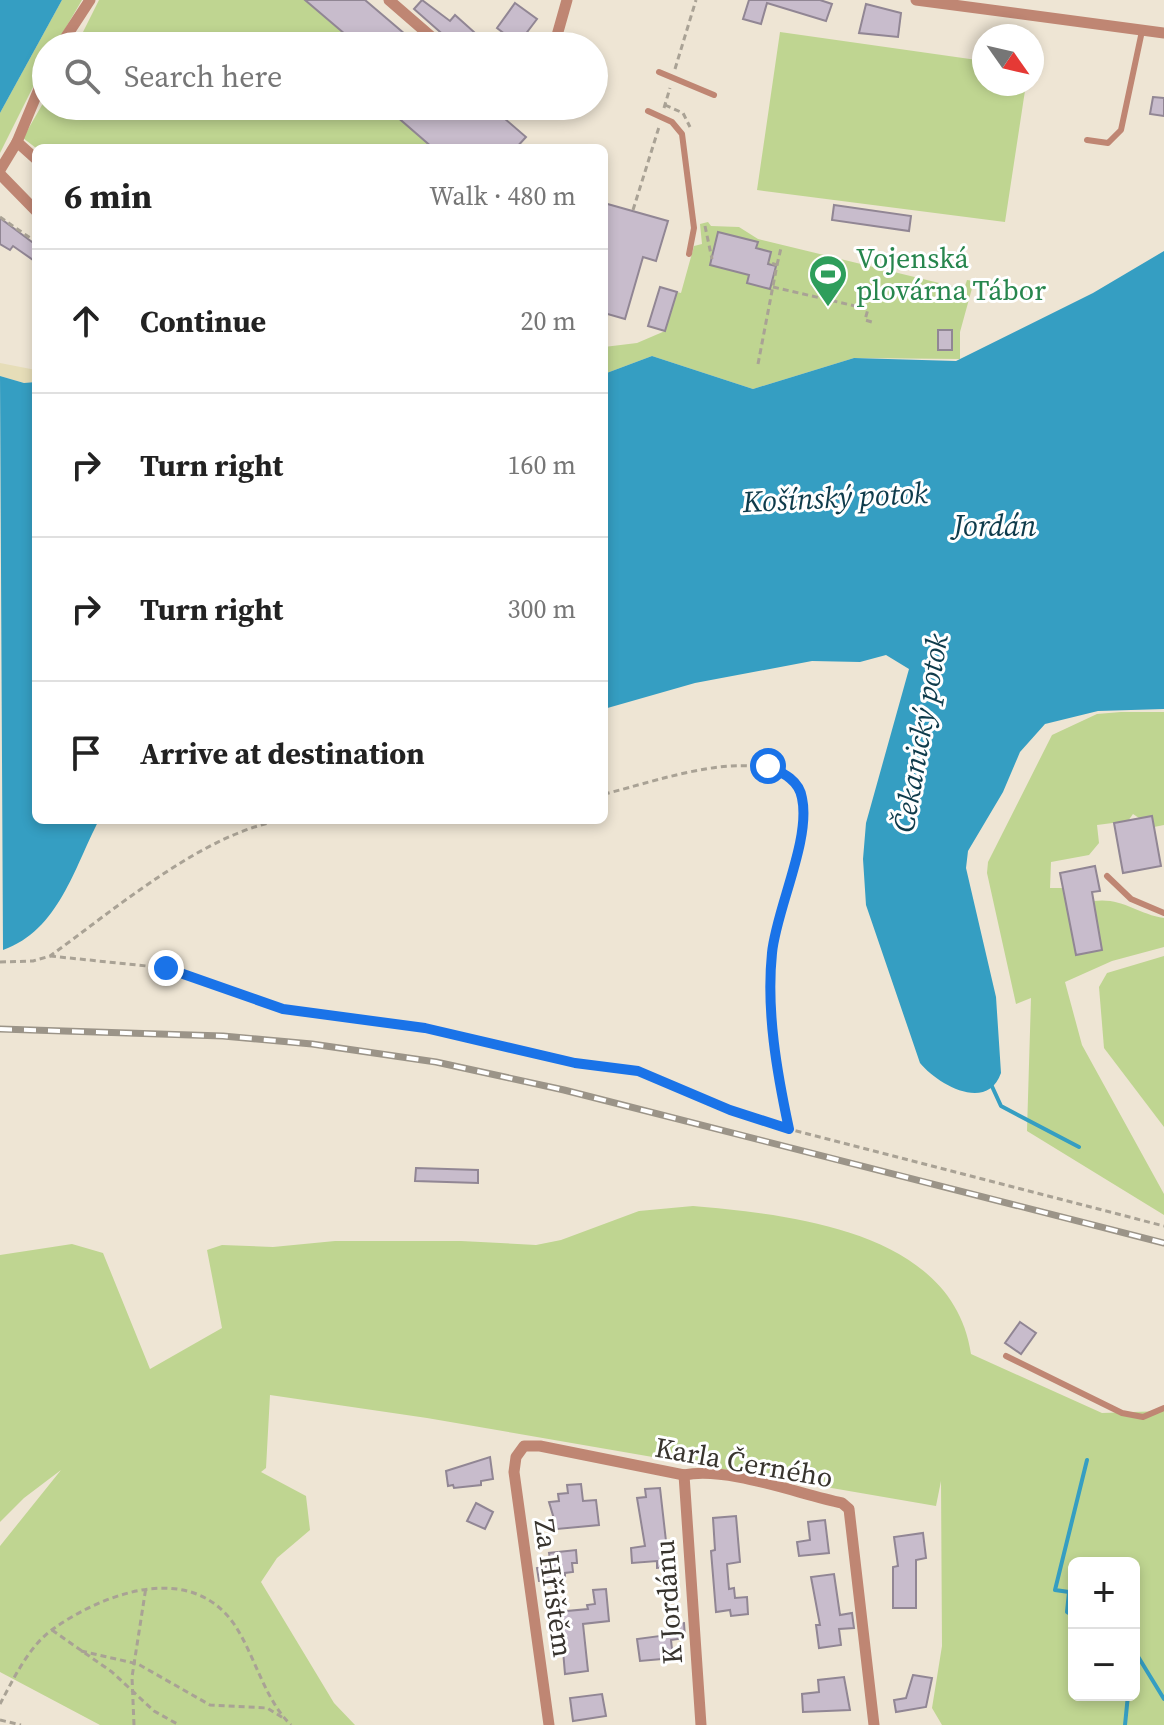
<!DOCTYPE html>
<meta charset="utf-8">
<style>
body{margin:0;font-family:"Source Serif 4",serif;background:#f6f6f6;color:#222}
.controls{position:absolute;right:24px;bottom:24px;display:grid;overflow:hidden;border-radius:12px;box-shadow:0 4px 12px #0003}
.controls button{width:72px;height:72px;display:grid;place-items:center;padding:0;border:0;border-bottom:2px solid #e0e0e0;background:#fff;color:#222;font:40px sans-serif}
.compass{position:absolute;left:972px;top:24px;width:72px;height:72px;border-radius:50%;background:#fff;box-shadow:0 4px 12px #0003;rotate:124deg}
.stop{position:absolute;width:24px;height:24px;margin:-18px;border:6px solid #1a73e8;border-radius:50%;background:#fff}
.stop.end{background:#1a73e8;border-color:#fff;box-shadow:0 2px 8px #0008}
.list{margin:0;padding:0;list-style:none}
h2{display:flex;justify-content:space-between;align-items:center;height:104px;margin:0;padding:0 32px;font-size:34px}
h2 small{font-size:26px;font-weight:400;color:#767676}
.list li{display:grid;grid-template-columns:52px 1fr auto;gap:24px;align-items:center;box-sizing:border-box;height:144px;padding:0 32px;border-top:2px solid #e0e0e0}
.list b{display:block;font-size:30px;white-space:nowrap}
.list em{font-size:26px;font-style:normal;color:#767676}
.icon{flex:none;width:44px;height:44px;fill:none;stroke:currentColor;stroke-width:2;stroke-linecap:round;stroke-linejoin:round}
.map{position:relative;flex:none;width:1164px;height:1725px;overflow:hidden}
.search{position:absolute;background:#fff;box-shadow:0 4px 12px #0003;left:32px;top:32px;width:576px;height:88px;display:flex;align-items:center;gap:20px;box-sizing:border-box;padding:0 28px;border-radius:44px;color:#767676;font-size:30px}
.panel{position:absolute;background:#fff;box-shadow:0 4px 12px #0003;left:32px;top:144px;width:576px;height:680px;border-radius:12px}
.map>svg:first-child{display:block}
.green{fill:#bfd591;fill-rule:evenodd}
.sand{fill:#e6ddb8}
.water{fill:#359ec2}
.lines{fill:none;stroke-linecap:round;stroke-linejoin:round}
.stream{stroke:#359ec2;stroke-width:4}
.building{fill:#c8bccc;stroke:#918694;stroke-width:2}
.path{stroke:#a9a295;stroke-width:3;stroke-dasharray:6 4;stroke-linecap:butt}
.service{stroke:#bf8673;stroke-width:6}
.minor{stroke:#bf8673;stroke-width:11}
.rail-casing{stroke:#9b9488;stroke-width:7}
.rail{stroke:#fff;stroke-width:4;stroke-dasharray:12;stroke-linecap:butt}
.route{stroke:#1a73e8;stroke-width:10}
.labels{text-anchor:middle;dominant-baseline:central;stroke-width:6;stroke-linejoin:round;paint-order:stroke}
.leisure-label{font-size:28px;fill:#27864d;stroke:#fff;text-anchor:start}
.street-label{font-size:28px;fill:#38342e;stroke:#fff}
.water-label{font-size:30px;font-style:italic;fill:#0e3b4b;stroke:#fff}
</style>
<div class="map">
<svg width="1164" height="1725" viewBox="0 0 1164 1725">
<rect width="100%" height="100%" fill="#eee5d4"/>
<g class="green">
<polygon points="62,0 82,0 55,46 46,46 46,61 0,153 0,113"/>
<polygon points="99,0 365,0 419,46 76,46"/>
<polygon points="780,32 984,61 984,84 1026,84 1005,222 757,190"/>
<polygon points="46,98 46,106 490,106 526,137 516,148 36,148 23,138"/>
<polygon points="708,222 711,226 739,227 758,239 964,289 967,280 974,281 960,332 960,359 854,358 753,389 652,356 604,374 604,347 637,343 665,331 677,292 681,293 694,246 702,244 700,224"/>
<path d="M1121,712H1164V825L1154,827L1152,816L1139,818L1133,814L1128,821L1097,825L1099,843L1089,855L1051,862L1050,888H1064L1077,955L1102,950L1094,901C1121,897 1138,914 1164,918V947L1112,961L1065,982L1082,1045L1164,1194V1215L1027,1131L1031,998L1016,1004L987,873L988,862L1052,735L1097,714Z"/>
<polygon points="1164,956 1164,1127 1104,1048 1099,987 1107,973"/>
<path d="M693,1206C793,1215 953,1231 971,1354L1102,1413L1164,1411V1725H942L932,1708L942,1646L941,1481L936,1506L427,1418L270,1395L266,1468L261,1472L306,1496L310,1530L277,1558L261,1582L334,1703L355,1725H100L0,1672V1546L61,1470L24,1498L0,1522V1255L72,1244L103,1253L150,1369L222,1328L207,1250L222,1245L273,1247L335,1241H461L536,1245L561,1240L639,1211ZM1074,1563H1134V1695H1074Z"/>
</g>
<polygon class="sand" points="0,363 36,370 36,382 24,383 0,376"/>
<g class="water">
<polygon points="0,0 62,0 0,113"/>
<path d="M1164,251V709L1098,711L1045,724L1020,752L1003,792L968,851L966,868L996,997L1001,1073C987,1113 937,1084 920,1063L866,905L863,859L866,823L909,669L886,655L860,662L812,661L695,683L604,709V374L652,356L753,389L854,358L956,361L1093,293Z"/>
<path d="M0,376L24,383L36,382V820H99C74,868 59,930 3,950Z"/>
</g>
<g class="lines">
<g class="stream">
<polyline points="990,1082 1001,1106 1079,1147"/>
<polyline points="1074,1616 1067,1612 1069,1592 1055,1590 1087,1460"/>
<polyline points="1134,1650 1164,1699"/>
<polyline points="1125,1725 1128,1695"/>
</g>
</g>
<g class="building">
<polygon points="305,0 365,0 419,46 359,46"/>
<polygon points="422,0 450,21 455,15 474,32 468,39 477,46 456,46 414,9"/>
<polygon points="749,0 820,0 832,4 826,21 767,3 761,24 743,19"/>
<polygon points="515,3 537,19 518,44 497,28"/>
<polygon points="866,4 901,13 898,37 859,33"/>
<polygon points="1153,97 1164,98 1164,116 1150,114"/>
<polygon points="402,106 490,106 526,137 516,148 433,148 395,115"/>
<polygon points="604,203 668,221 656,261 643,257 625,319 604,313"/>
<polygon points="834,205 911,216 909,231 832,220"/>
<polygon points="0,218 36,245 36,262 13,246 10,250 0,244"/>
<polygon points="718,232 758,242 756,248 771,252 768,264 776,266 770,289 747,283 749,275 710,265"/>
<polygon points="660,287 677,292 665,331 648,326"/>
<rect x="938" y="330" width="14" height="20"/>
<polygon points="1152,816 1161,866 1123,873 1114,823"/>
<polygon points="1095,866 1100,891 1092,892 1102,950 1076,955 1060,873"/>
<polygon points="416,1168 478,1170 478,1183 415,1181"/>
<polygon points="1020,1322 1036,1333 1021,1354 1005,1343"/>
<polygon points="490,1457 493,1479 481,1481 481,1485 454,1488 453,1485 448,1486 446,1471"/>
<polygon points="581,1484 583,1501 596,1500 599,1525 557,1529 549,1502 559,1501 558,1494 568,1493 567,1485"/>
<polygon points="660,1488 667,1550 675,1549 677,1566 657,1568 657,1561 632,1563 631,1548 645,1546 637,1498 646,1497 645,1489"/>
<polygon points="476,1503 493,1512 485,1529 467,1521"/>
<polygon points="736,1516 740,1562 727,1564 729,1589 734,1588 735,1598 747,1597 748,1614 731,1616 730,1610 716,1612 711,1551 715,1550 713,1518"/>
<polygon points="825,1520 829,1553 799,1556 797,1542 810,1540 808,1522"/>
<polygon points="923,1533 926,1558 916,1560 916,1608 893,1608 893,1567 898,1566 894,1537"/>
<polygon points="576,1550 577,1563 572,1563 573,1572 565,1573 565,1578 539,1581 537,1568 551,1566 549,1553"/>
<polygon points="834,1574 840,1615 852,1613 854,1628 839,1629 841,1645 819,1648 816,1625 820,1625 811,1577"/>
<polygon points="606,1589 609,1621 583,1624 588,1671 565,1674 561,1626 558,1626 556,1612 588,1609 587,1605 595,1604 593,1590"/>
<polygon points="684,1623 685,1638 671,1640 673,1658 640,1661 637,1639 668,1635 667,1625"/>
<polygon points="913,1675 932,1678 926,1707 896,1712 894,1700 906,1698"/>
<polygon points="844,1677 850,1710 803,1712 802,1694 819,1692 818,1680"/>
<polygon points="602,1694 606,1716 573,1721 570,1698"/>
</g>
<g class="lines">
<g class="path">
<polyline points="675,69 696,0"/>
<polyline points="665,105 683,113 690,127"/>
<polyline points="664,108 670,88"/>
<polyline points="633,210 659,127"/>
<polyline points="0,217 36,242"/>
<polyline points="705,226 712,259"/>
<polyline points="777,265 781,248"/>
<polyline points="773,287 868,309 865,320 875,323"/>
<polyline points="758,364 777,265 768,262"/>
<path d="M604,794C658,782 805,724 802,820C794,863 778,908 772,952C765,1009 778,1073 789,1129"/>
<polyline points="50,956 166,968 283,1009 425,1028 575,1063 638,1071 730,1110 789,1129 1164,1226"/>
<path d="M0,962L33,961L50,956C114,910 206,831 284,820"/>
<polyline points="52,1630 112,1672 154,1711 179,1725"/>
<polyline points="81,1651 138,1664 210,1705 267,1708 285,1719"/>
<path d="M0,1704C14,1678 29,1646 53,1629C104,1593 190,1561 234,1624C255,1655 264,1699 291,1725"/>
<polyline points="0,1720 21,1725"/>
<polyline points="134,1725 132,1677 146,1587"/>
</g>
<g class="service">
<polyline points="659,72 714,95"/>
<polyline points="648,111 672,122 682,134 694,228 689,254"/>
<polyline points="1087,140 1108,143 1121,130 1142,31"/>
<polyline points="1107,876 1131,899 1164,913"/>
<polyline points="1006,1356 1122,1413 1143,1417 1164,1408"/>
</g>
<g class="minor">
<polyline points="389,0 442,46"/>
<polyline points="916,0 1164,33"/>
<polyline points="60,46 90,0"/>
<polyline points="554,46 567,0"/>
<polyline points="524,106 536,106"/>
<polyline points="17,142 36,159"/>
<polyline points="0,170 17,142 46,72"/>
<polyline points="0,174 36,211"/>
<polyline points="684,1475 701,1725"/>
<path d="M549,1725L514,1472L516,1457L524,1446H540L684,1475C727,1466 798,1494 842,1503L849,1509L874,1725"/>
</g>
<defs>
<polyline id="rail" points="0,1029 223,1036 312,1044 436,1062 564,1090 1164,1243"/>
</defs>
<use href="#rail" class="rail-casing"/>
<use href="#rail" class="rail"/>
</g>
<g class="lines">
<path class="route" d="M166,968L283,1009L425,1028L575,1063L638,1071L730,1110L789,1129C777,1073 766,1011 772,953C776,910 811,840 802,798C799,780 783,773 768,766"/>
</g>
<defs>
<symbol id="stadium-pin" viewBox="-11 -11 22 30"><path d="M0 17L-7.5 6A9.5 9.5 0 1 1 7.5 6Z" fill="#2e9e5b" stroke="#fff"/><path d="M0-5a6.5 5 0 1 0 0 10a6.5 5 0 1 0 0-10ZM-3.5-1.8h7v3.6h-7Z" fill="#fff"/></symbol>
</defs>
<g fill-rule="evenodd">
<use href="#stadium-pin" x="806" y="252" width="44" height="60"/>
</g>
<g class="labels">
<g class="leisure-label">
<text x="856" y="258">Vojenská<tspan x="856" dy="32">plovárna Tábor</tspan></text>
</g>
<g class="street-label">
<text transform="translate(744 1462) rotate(10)">Karla Černého</text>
<text transform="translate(554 1588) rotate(82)">Za Hřištěm</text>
<text transform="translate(668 1602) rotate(-94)">K Jordánu</text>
</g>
<g class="water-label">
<text transform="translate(835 497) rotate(-3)">Košínský potok</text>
<text x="995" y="525">Jordán</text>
<text transform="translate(920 733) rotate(-80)">Čekanický potok</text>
</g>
</g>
</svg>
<div class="controls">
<button>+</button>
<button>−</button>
</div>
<svg class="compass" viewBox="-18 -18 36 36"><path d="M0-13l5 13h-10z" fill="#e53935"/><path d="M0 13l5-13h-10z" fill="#767676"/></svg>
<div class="stop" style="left:768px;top:766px"></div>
<div class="stop end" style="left:166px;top:968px"></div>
<div class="search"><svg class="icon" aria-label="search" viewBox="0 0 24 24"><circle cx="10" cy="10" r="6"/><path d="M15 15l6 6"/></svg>Search here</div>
<section class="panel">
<h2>6 min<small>Walk · 480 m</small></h2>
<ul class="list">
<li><svg class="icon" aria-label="ahead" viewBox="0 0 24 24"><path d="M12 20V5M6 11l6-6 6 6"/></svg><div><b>Continue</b></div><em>20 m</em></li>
<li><svg class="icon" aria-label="right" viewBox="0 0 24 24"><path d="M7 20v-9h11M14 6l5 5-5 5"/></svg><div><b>Turn right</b></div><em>160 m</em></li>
<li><svg class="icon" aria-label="right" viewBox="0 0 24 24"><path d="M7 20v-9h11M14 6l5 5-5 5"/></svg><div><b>Turn right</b></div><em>300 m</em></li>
<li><svg class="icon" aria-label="arrive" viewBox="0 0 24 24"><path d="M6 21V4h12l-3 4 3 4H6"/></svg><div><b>Arrive at destination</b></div></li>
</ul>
</section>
</div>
